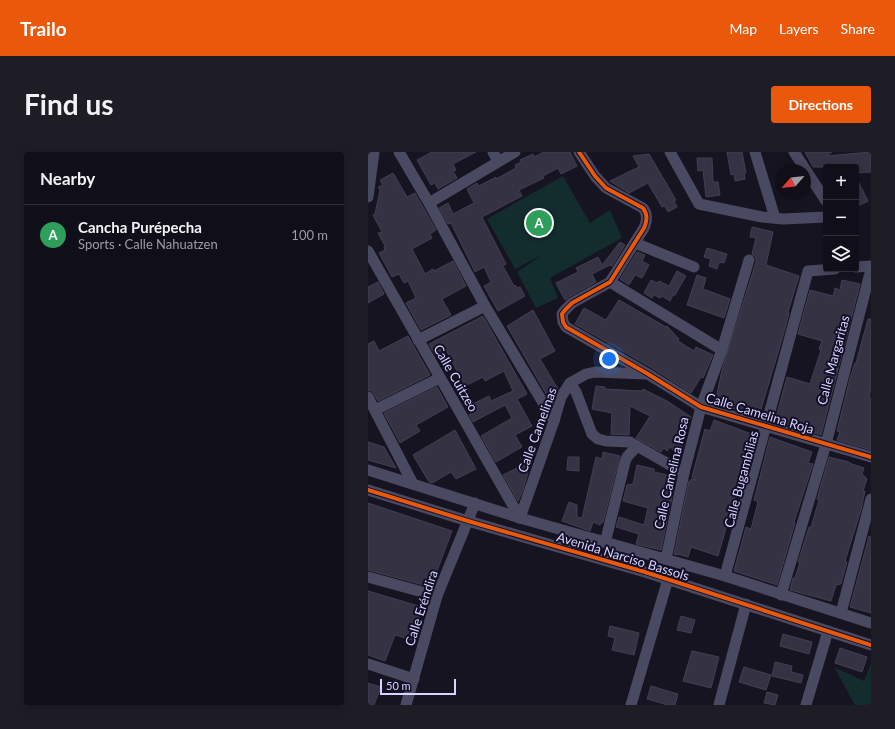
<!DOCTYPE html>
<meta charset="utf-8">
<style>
body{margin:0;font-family:Lato,sans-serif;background:#1e1d26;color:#f1f3f6}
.controls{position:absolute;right:12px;top:12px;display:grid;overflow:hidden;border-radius:4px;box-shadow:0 2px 10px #0003}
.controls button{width:36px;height:36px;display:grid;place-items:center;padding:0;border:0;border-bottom:1px solid #302f38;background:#100f19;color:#f1f3f6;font:20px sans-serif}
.compass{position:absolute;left:407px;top:12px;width:36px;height:36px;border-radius:50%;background:#100f19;box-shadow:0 2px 10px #0003;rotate:243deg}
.scale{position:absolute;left:12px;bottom:10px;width:76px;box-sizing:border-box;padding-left:4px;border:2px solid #d9d4ff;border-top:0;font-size:11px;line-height:14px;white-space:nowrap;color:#d9d4ff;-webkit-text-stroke:3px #130f26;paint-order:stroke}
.you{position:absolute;left:241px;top:207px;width:14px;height:14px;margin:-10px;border:3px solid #fff;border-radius:50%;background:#1a73e8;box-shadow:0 0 0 6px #1a73e833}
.badge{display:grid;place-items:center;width:26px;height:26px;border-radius:50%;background:#ea580c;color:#fff;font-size:13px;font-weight:700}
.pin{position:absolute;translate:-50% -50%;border:2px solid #fff;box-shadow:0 1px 4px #0006}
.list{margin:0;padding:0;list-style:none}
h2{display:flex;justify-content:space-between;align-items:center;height:52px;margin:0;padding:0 16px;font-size:17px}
h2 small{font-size:13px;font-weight:400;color:#9c9ca2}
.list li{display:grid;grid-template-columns:26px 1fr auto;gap:12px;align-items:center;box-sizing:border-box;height:60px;padding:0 16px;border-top:1px solid #302f38}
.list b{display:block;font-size:15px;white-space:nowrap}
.list p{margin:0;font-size:13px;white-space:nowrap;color:#9c9ca2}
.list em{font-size:13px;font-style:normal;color:#9c9ca2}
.icon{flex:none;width:22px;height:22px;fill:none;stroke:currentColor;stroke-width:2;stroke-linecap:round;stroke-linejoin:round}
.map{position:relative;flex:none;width:503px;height:553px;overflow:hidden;border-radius:4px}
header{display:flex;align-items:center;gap:24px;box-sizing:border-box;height:56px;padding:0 20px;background:#ea580c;color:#fff}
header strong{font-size:19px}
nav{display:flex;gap:22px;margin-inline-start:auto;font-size:14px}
.intro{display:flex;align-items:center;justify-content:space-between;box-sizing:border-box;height:96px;padding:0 24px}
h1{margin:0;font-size:28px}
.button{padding:10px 18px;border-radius:4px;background:#ea580c;color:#fff;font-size:14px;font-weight:700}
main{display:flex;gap:24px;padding:0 24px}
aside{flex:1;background:#100f19;border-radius:4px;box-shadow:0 2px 10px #0003}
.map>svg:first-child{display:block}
.green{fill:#132c2d}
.building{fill:#343243;stroke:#433f54}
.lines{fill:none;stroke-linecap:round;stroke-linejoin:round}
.minor{stroke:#4a4962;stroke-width:11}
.cycleway-casing{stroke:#130f26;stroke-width:6}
.cycleway{stroke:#e8590c;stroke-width:4}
.labels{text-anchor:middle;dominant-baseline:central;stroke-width:4;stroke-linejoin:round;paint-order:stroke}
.street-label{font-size:13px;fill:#d9d4ff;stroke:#130f26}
</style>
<header>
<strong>Trailo</strong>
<nav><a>Map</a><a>Layers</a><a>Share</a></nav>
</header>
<div class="intro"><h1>Find us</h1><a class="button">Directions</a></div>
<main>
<aside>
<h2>Nearby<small></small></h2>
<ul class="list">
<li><span class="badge" style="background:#2e9e5b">A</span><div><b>Cancha Purépecha</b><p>Sports · Calle Nahuatzen</p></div><em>100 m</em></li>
</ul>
</aside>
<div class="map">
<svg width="503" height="553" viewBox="0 0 503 553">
<rect width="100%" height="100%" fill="#161421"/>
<g class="green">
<polygon points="195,24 222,71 242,58 254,86 182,126 190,146 168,156 149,120 174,103 147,117 119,67"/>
<polygon points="503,511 503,553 487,553 466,515 496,529"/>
</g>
<g class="building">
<polygon points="64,0 108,0 85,12 88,18 85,19 89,26 70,37 67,31 63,33 49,8"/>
<polygon points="176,0 202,0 209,14 193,22 190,16 175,24 176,26 151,38 154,44 114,65 138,112 135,114 146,134 147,133 149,136 152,135 157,144 130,159 116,134 123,130 116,115 107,120 83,71 80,72 71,56 80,51 85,62 106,51 99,37 109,31 111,34 128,25 128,27 148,16 147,13 153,10 152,8 165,2 166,5"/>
<polygon points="359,0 374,0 378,21 376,21 377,27 367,29 366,22 363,23"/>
<polygon points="437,0 464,0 458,4 503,0 503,20 488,21 488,15 458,15 457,17 456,15 445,15"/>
<polygon points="281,2 308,48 306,49 309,55 300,60 297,54 294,55 280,31 261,41 242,29 271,15 265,4"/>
<polygon points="329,6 344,6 345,30 350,30 352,43 338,45 335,18 330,19"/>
<polygon points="25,21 39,45 47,41 68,78 62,82 64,86 44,97 57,122 65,117 66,119 85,109 98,134 74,147 83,163 53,178 38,151 48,146 40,129 36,131 31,122 24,125 11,101 17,98 16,95 17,94 10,81 14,80 5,63 7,62 12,38 10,35 15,33 12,28"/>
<polygon points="488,25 500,49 488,55"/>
<polygon points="384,75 405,80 398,113 431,124 420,160 421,161 417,177 391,264 347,251 354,218 388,110 388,106 384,102 388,86 382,85"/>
<polygon points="252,90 257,93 244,114 242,113 224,122 228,130 201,145 197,148 188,131 210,120 208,116 230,105 234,113"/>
<polygon points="339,96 359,102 356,111 351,110 349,117 341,114 343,107 336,105"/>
<polygon points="269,100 277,103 274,109 281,113 274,126 267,123 261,133 252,127"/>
<polygon points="309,119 318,124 307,143 305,143 302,149 294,144 292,146 286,143 284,146 276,141 283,128 289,131 291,129 301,134"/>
<polygon points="329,123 338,126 335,137 362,147 356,166 319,153"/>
<polygon points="474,128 492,132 453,283 407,269 419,225 442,232 453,198 451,197 454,189 430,182 442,138 465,144 467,136 472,138"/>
<polygon points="10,130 16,142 0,151 0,135"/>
<polygon points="251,148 298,175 299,174 311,187 310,189 326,199 328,195 345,203 335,226 333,225 323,241 284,216 207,172 216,156 238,168"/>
<polygon points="165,158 187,199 172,207 190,237 188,240 180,245 139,174"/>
<polygon points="115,164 159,242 149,247 164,274 147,283 154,295 128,310 113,284 144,266 137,253 105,270 101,263 109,259 105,252 121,244 123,249 145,239 136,219 117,229 115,225 97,234 78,198 67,203 61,192"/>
<polygon points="500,167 503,167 503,234 501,245 503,246 503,298 469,288 472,280 469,279 482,226 487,211 488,211"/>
<polygon points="40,184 62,223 10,249 4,239 0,238 0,192 6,189 11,199"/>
<polygon points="228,234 237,235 237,237 274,239 275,237 299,249 323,265 308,290 315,295 311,302 302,295 299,299 296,296 293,300 268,286 282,264 262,254 261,283 243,282 244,261 224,257"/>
<polygon points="69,235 80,255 48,273 52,279 32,291 16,261"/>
<polygon points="346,268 386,283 378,301 382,302 377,318 375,317 350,404 323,395 320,405 310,402 310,403 306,402 321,329 323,329 323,327 328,328 324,325 337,277 342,279"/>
<polygon points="87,278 108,317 88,327 83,320 64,331 61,330 45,303"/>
<polygon points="402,285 444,300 440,311 445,312 426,370 427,371 409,433 366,419 378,375 383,377 390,350 386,348"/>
<polygon points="0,290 16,295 28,316 0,308"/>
<polygon points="235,300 252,304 235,371 234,370 232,373 225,370 222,379 194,369 201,350 209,353 209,365 214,366 228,305 234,307"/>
<polygon points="200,305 211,305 211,319 199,318"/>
<polygon points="461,305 481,310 481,311 496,316 494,322 499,327 495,339 497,339 493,358 477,409 479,410 473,432 468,433 463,449 422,438 425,426 427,426 432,410 430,410 441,375 443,375 448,358 451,348 449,347"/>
<polygon points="163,309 155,338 150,349 135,323"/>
<polygon points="269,313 286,317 286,320 308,325 293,398 268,392 271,382 248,375 251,365 276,373 280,356 255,349 259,333 265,332"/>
<polygon points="0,351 84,379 63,435 0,418"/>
<polygon points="501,384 503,385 503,461 482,455"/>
<polygon points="0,439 54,455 44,488 27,483 17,509 0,503"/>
<polygon points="313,464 327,468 323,481 309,478"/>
<polygon points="242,474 271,481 266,503 244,498 247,486 240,484"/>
<polygon points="415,482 444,490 441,502 412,494"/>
<polygon points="472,496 499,505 494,520 467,511"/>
<polygon points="324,499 351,505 343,536 315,529"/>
<polygon points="407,510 424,514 423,520 435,523 433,531 404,524"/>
<polygon points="376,515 403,523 398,538 371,530"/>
<polygon points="0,531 13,535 6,553 0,553"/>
<polygon points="283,534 310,542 307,553 300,553 279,547"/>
<polygon points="399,540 410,543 407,553 396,551"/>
</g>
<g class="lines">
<g class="minor">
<polyline points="31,0 61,51 117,154 186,269"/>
<polyline points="125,0 130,9"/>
<path d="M211,0L227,24L238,36L275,56C280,63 279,68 276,76L242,130L204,151L197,158L194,162L195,170L198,175L280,222L333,255L503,305"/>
<polyline points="302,0 331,52 394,65 415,67 458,65"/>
<polyline points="387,0 407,66"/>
<polyline points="426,0 458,49"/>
<polyline points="0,45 6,0"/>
<polyline points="61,51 147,0"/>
<polyline points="267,91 326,115"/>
<polyline points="0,99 152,366"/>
<polyline points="488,115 503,114"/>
<polyline points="242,130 354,198"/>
<polyline points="50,188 117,154"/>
<polyline points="202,231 208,240 224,282 230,287 238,289 262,290 316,321"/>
<polyline points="0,245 45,332"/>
<polyline points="7,258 72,226"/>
<polyline points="0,318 152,366 357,424 503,471"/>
<polyline points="0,338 100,369 277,420 503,493"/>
<polyline points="152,366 186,269 193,245 202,231 218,222 227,220 277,222"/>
<polyline points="237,391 257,310 259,305 269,294"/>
<polyline points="298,407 316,321 333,255 354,198 381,108"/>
<polyline points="357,424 440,119 467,117"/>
<polyline points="0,425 69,444"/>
<polyline points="413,443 458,292 503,117"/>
<polyline points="473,461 503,347"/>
<polyline points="0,512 46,527"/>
<polyline points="38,553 69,444 107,351"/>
<polyline points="263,553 300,427"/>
<polyline points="351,553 378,452"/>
<polyline points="438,553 460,479"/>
</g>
<defs>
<g id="cycleway">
<path d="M211,0L227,24L238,36L275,56C280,63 279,68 276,76L242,130L204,151L197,158L194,162L195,170L198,175L280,222L333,255L503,305"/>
<polyline points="0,338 100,369 277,420 503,493"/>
</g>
</defs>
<use href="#cycleway" class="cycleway-casing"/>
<use href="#cycleway" class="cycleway"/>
</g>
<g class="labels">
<g class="street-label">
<text transform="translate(465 208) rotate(-75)">Calle Margaritas</text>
<text transform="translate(88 226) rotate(60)">Calle Cuitzeo</text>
<text transform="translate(392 261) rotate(17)">Calle Camelina Roja</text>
<text transform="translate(169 278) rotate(-70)">Calle Camelinas</text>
<text transform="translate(303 321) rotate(-77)">Calle Camelina Rosa</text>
<text transform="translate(373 327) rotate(-75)">Calle Bugambilias</text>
<text transform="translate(255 404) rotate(17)">Avenida Narciso Bassols</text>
<text transform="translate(53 456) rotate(-72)">Calle Eréndira</text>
</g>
</g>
</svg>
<div class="controls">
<button>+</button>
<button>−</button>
<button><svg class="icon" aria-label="layers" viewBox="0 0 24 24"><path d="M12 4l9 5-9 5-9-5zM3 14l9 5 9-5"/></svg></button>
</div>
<svg class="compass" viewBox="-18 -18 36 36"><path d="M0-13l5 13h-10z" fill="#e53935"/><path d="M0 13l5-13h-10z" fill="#9c9ca2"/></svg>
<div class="scale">50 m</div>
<div class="you"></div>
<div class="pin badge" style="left:171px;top:71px;background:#2e9e5b">A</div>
</div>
</main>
